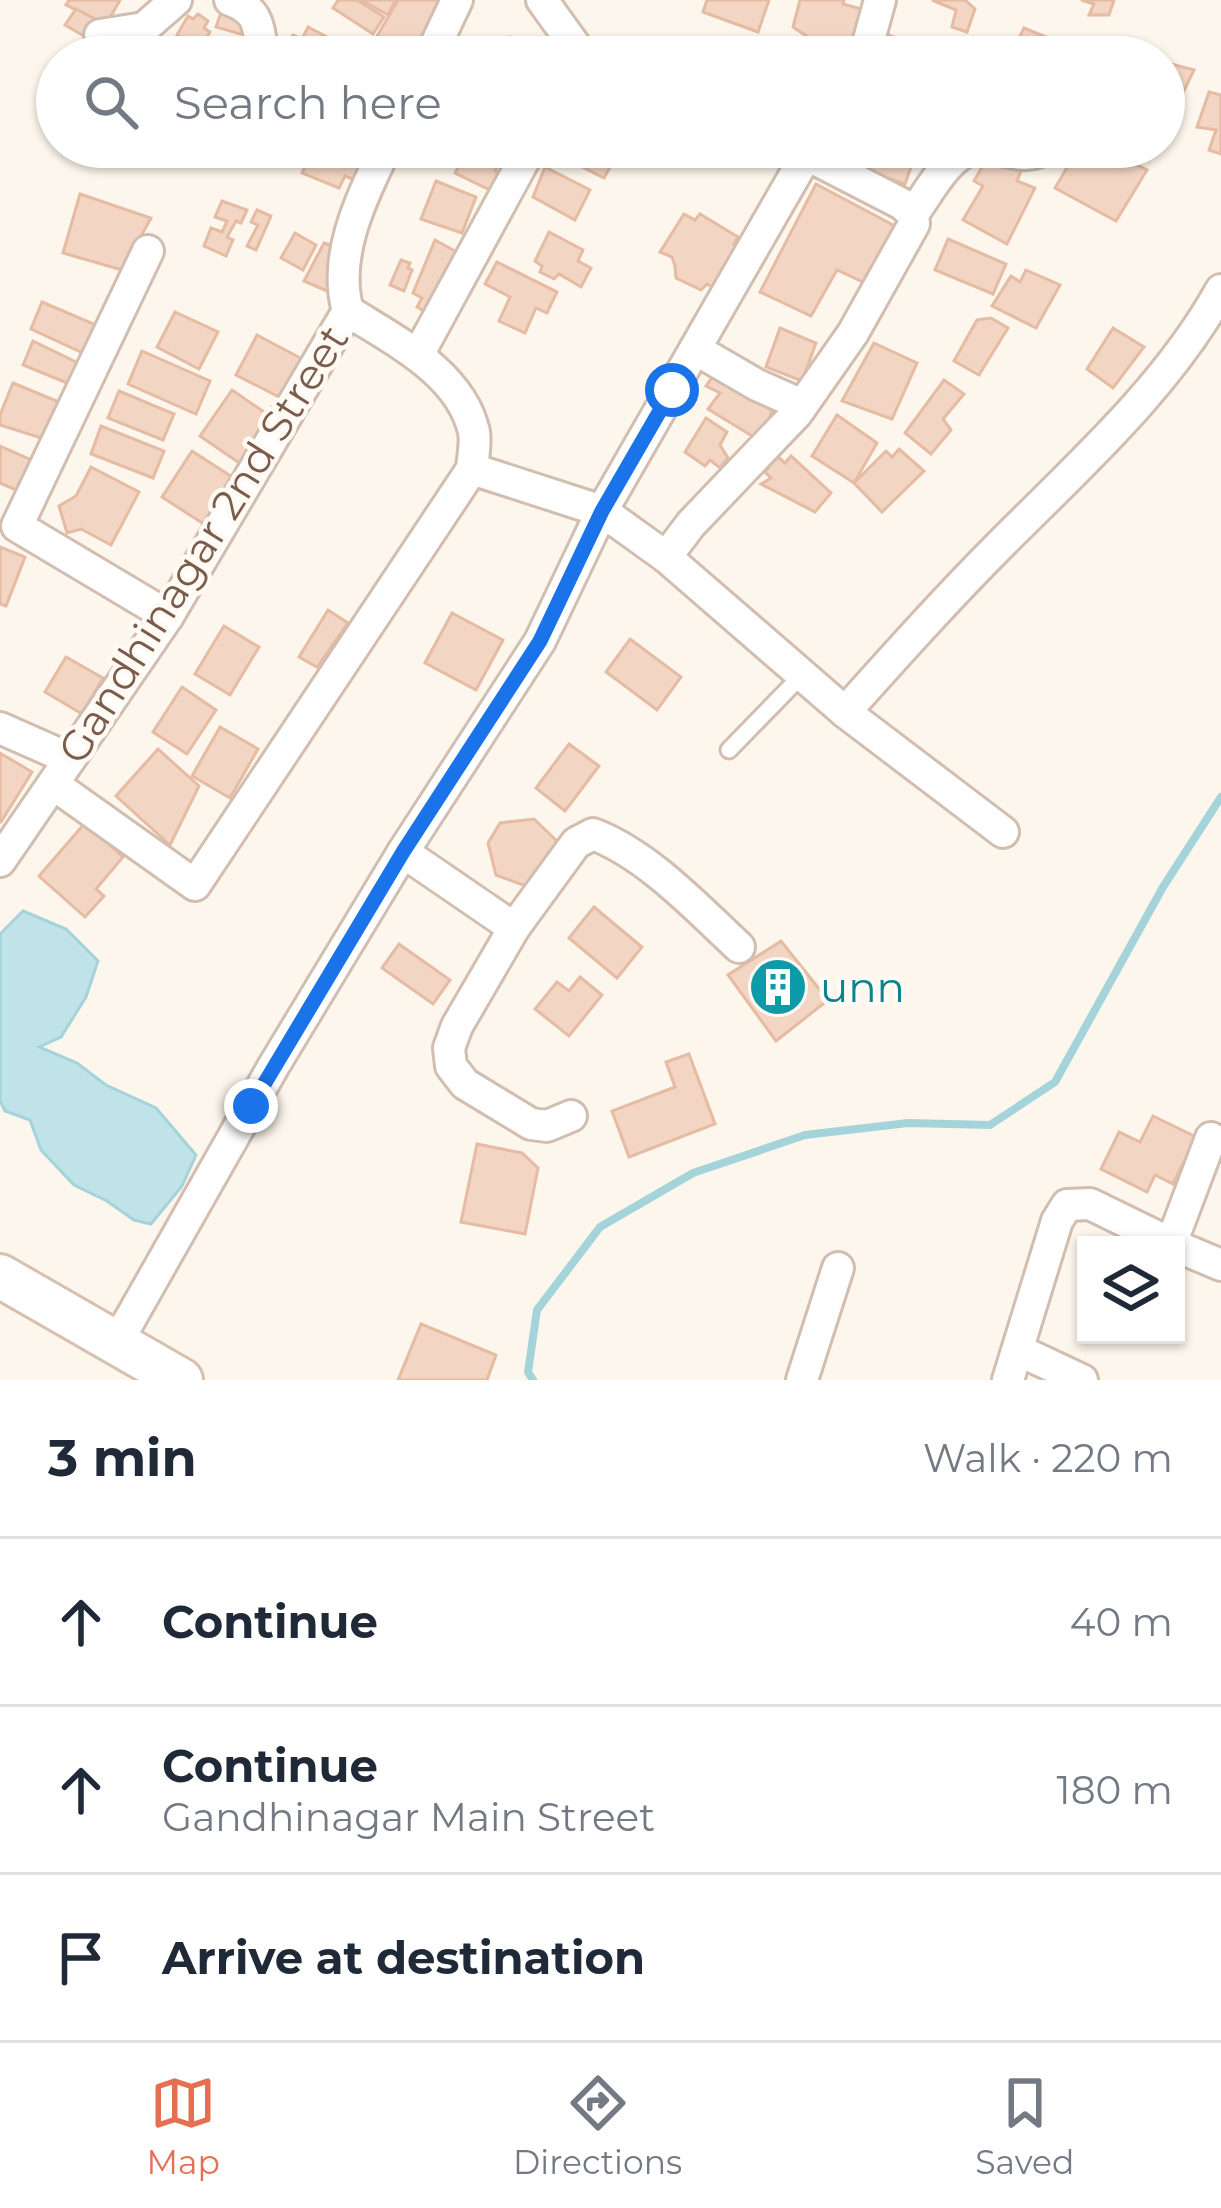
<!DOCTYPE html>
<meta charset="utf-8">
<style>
body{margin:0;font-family:Montserrat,sans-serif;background:#f2f2f3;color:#1f2937}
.controls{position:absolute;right:36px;bottom:36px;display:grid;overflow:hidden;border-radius:0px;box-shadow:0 3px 9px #0004}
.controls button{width:108px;height:108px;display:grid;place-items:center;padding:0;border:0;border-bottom:3px solid #e0e1e3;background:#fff;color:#1f2937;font:60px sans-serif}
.stop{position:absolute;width:36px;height:36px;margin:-27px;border:9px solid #1a73e8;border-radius:50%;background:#fff}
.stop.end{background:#1a73e8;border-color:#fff;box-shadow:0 3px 12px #0008}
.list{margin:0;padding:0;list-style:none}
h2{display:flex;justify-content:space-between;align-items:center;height:156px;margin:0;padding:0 48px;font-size:51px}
h2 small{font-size:39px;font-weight:400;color:#747a83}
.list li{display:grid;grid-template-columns:78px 1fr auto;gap:36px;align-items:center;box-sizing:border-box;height:168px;padding:0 48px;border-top:3px solid #e0e1e3}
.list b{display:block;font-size:45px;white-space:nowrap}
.list p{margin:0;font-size:39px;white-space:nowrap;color:#747a83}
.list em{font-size:39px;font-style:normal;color:#747a83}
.icon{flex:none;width:66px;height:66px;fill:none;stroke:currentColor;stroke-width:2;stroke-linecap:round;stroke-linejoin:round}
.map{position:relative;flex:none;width:1221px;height:1380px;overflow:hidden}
.search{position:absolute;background:#fff;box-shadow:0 3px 9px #0004;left:36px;right:36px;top:36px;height:132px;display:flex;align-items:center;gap:30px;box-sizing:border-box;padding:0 42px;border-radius:66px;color:#747a83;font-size:45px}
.sheet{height:660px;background:#fff}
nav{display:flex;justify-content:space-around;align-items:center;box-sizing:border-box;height:168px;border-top:3px solid #e0e1e3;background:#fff;font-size:33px;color:#747a83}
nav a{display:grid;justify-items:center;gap:6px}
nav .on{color:#e76f51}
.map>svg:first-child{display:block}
.water{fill:#bfe3e8;stroke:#a5d3da;stroke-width:3}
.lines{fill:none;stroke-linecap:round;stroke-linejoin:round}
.stream{stroke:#a5d3da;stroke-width:8}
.building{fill:#f3d5c3;stroke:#e6bba3;stroke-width:3}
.service-casing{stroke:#d1beb0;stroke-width:21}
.minor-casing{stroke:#d1beb0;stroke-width:36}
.secondary-casing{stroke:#d6c0b0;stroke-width:48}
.service{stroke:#fff;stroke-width:15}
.minor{stroke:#fff;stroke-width:30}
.secondary{stroke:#fff;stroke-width:42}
.route{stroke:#1a73e8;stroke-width:15}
.labels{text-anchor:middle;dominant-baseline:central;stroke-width:9;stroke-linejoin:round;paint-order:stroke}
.street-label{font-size:42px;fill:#7a5c4d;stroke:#fffaf3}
.culture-label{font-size:42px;fill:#0d838f;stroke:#fffaf3;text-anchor:start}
</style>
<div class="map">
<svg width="1221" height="1380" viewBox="0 0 1221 1380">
<rect width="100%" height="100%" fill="#fdf6ec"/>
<polygon class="water" points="23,911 66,929 98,961 86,997 61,1037 39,1047 77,1063 106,1085 156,1108 196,1155 182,1186 151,1224 134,1220 107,1201 74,1185 41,1150 30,1120 5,1111 0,1101 0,934"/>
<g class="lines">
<polyline class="stream" points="533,1380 528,1372 537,1310 600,1227 693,1173 805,1135 908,1123 990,1125 1055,1082 1163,887 1221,797"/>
</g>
<g class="building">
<polygon points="69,0 120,0 106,25 66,5"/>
<polygon points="338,0 357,0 384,17 373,34 333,8"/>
<polygon points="361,0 396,0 388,15"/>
<polygon points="398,0 447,0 421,57 408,57 376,38"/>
<polygon points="707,0 769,0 758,32 703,12"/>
<polygon points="800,0 844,0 843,4 858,8 868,17 853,57 838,57 793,27"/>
<polygon points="932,0 965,0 975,9 967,32 952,27 956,10"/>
<polygon points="1081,0 1114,0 1109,15 1089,15 1094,4"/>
<polygon points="224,4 251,14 244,35 216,27"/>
<polygon points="76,9 95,19 84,36 65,25"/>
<polygon points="198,14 208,21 204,28 210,32 199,49 177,35 188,16 193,19"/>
<polygon points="308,27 352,50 347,57 291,57 283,52 293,35 302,39"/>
<polygon points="1024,28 1083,52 1080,57 1010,57"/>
<polygon points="888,35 934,51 931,57 879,57"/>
<polygon points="510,37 542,49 540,57 502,57"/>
<polygon points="1164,62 1194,70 1177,105 1164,102"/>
<polygon points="1209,92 1221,95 1221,154 1209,150 1216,130 1197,127"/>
<polygon points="314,147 373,147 358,181 345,176 339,188 302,173"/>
<polygon points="469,147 506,149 495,171 509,179 500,195 455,173"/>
<polygon points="576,147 629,147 621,165 613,162 604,178 569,160"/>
<polygon points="868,147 918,147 905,184 859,168"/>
<polygon points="1079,147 1100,147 1147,170 1116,221 1055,188"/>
<polygon points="989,155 1021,171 1017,181 1035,188 1007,244 963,220 983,186 974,181"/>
<polygon points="545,167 590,190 575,220 533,197"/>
<polygon points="436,181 476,197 462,233 421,219"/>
<polygon points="816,184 895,226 863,282 837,270 811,316 760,292"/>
<polygon points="80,194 151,218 122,270 63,253"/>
<polygon points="222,201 247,210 241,223 236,221 227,237 233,240 226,256 204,246 211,228 222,232 227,221 215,217"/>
<polygon points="257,210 271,216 256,250 247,246 258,225 251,222"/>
<polygon points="684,214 695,220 700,214 738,237 734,244 748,252 723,294 707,284 701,290 676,278 675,266 672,257 660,252"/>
<polygon points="549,232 583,250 578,261 591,268 581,287 559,274 554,279 540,272 542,266 535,261"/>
<polygon points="295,233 316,245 303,270 281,258"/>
<polygon points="948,239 1006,264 993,294 935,270"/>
<polygon points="435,240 464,256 431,315 417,307 422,298 413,293"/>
<polygon points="324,243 338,248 329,270 334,278 327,291 304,281"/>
<polygon points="401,260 410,263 408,268 412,270 404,291 390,285"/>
<polygon points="497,262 557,292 547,313 536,308 525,333 499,321 510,297 485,284"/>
<polygon points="1026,270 1060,285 1036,328 992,306 1011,276 1020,282"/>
<polygon points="42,302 96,325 85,354 31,329"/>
<polygon points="175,312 218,332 199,369 157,347"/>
<polygon points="991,318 1008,328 979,375 954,361 977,320"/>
<polygon points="780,328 816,343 802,381 766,367"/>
<polygon points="1113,328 1144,347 1113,388 1087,369"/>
<polygon points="257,335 306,361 285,400 236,375"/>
<polygon points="33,341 82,365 72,385 23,365"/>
<polygon points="874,343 917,363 892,419 842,401"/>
<polygon points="142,351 210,381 196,414 128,384"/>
<polygon points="718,369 776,398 762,442 708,409 720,393 706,386"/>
<polygon points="944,380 964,394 943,419 951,430 931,454 905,433"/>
<polygon points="13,383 59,402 41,438 0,425 0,415"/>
<polygon points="232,390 277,421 245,467 200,436"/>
<polygon points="119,391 174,414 163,440 108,418"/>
<polygon points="837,415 877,443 854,483 812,456"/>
<polygon points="706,418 727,432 720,445 728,458 720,468 710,460 705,466 685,452"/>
<polygon points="101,426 164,451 153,478 91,454"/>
<polygon points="0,446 36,462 23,493 0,483"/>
<polygon points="899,449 924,471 882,512 854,483 886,451 892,457"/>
<polygon points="192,451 243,484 213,530 162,497"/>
<polygon points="777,456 785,463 791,456 831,493 815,512 761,484 771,478 765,472"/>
<polygon points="91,467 139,492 111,545 81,529 67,533 59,506 76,496"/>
<polygon points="0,547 25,557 6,606 0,604"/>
<polygon points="328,610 348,623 317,667 299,657"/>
<polygon points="452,613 503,640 476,690 425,663"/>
<polygon points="224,626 259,647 230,695 195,674"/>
<polygon points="630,639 681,677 657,710 606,672"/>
<polygon points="66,657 103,678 82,714 45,692"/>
<polygon points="182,687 216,710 187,754 153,732"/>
<polygon points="220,727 258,749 230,798 192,776"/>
<polygon points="569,744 599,766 565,811 536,788"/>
<polygon points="158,749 199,786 170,845 116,796"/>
<polygon points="0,753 32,772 1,822 0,822"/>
<polygon points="534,819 560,844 546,873 526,886 496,875 488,843 500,823"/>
<polygon points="85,823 123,857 96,889 104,896 85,917 39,876"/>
<polygon points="594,907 642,947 617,978 569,938"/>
<polygon points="781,941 828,1000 776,1041 728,975"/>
<polygon points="399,944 450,980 433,1004 382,968"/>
<polygon points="580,977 602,995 569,1036 535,1009 557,982 569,991"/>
<polygon points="689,1054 715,1124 629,1157 612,1111 675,1087 666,1062"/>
<polygon points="1153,1116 1196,1137 1173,1184 1155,1175 1147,1192 1101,1169 1119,1132 1140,1142"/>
<polygon points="477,1144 522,1153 538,1168 525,1234 461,1222"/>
<polygon points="421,1324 496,1355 487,1380 398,1380"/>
</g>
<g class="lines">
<defs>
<polyline id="service" points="729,750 802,675"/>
<g id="minor">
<path d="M230,0C261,11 258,28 263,57"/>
<polyline points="542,0 578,50 576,57"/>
<polyline points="100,35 144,28 176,0"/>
<polyline points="430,57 457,0"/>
<polyline points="861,57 867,47 880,0"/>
<path d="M989,147C1008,151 1030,161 1046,147"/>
<path d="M913,214C930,191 948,153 977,147"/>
<polyline points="148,251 17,526 168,616"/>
<path d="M348,311C395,341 461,373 474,432C476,443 473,457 472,469L602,511L811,147"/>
<polyline points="695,349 757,385 802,405"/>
<polyline points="418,355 531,147"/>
<polyline points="666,557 691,524 797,413 853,333 914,224 913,214 902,204 807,155"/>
<polyline points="845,712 1003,832"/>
<polyline points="0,728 70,759"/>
<polyline points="53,784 195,885 472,469"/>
<polyline points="403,852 514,928"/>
<path d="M0,861L168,616L348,311C332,256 362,197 386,147"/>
<path d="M571,1116L547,1126L531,1124L465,1084L451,1066L449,1048L457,1026L514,928L576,843L593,834C648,855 697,908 739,947"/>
<polyline points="1171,1244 1211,1138"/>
<polyline points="1176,1246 1221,1265"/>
<path d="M116,1344L273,1067L403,852L540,641L602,511L666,557L845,712C897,654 948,597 1003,542C1080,465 1168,386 1221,290"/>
<polyline points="1018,1350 1082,1380"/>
<polyline points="802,1380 838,1268"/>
<polyline points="1008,1380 1057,1221 1067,1205 1090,1204 1174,1245"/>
</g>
<polyline id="secondary" points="0,1276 181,1380"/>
</defs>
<use href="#service" class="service-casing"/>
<use href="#minor" class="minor-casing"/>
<use href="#secondary" class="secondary-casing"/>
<use href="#service" class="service"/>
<use href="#minor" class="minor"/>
<use href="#secondary" class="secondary"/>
</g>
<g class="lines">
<polyline class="route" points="251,1106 403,852 540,641 602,511 672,390"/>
</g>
<defs>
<symbol id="building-disc" viewBox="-11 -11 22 22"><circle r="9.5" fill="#0f9aa8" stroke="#fffaf3"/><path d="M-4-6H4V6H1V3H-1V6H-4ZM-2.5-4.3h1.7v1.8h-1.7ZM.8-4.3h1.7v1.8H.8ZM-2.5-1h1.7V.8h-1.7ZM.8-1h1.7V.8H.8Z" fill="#fff"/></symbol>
</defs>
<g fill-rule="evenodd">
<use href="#building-disc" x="745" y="954" width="66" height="66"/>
</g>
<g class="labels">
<g class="street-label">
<text transform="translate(203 544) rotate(-58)">Gandhinagar 2nd Street</text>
</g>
<g class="culture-label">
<text x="820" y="987">unn</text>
</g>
</g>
</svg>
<div class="controls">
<button><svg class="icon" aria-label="layers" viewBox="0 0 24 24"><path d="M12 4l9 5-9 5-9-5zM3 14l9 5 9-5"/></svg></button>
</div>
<div class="stop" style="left:672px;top:390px"></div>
<div class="stop end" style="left:251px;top:1106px"></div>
<div class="search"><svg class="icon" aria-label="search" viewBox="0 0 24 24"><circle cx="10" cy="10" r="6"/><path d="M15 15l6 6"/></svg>Search here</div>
</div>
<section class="sheet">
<h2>3 min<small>Walk · 220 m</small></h2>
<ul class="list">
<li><svg class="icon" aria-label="ahead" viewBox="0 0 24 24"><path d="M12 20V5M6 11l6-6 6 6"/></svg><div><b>Continue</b></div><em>40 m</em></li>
<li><svg class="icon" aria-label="ahead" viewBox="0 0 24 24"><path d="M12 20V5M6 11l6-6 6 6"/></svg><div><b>Continue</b><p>Gandhinagar Main Street</p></div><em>180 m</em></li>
<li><svg class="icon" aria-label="arrive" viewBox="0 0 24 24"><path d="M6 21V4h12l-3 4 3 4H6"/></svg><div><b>Arrive at destination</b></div></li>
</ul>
</section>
<nav>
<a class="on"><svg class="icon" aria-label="map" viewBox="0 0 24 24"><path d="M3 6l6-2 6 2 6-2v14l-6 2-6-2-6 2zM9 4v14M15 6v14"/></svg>Map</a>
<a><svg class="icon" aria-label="directions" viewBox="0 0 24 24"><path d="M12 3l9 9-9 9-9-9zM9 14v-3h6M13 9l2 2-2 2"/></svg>Directions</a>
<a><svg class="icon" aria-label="saved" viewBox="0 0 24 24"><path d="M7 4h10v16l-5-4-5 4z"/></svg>Saved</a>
</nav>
